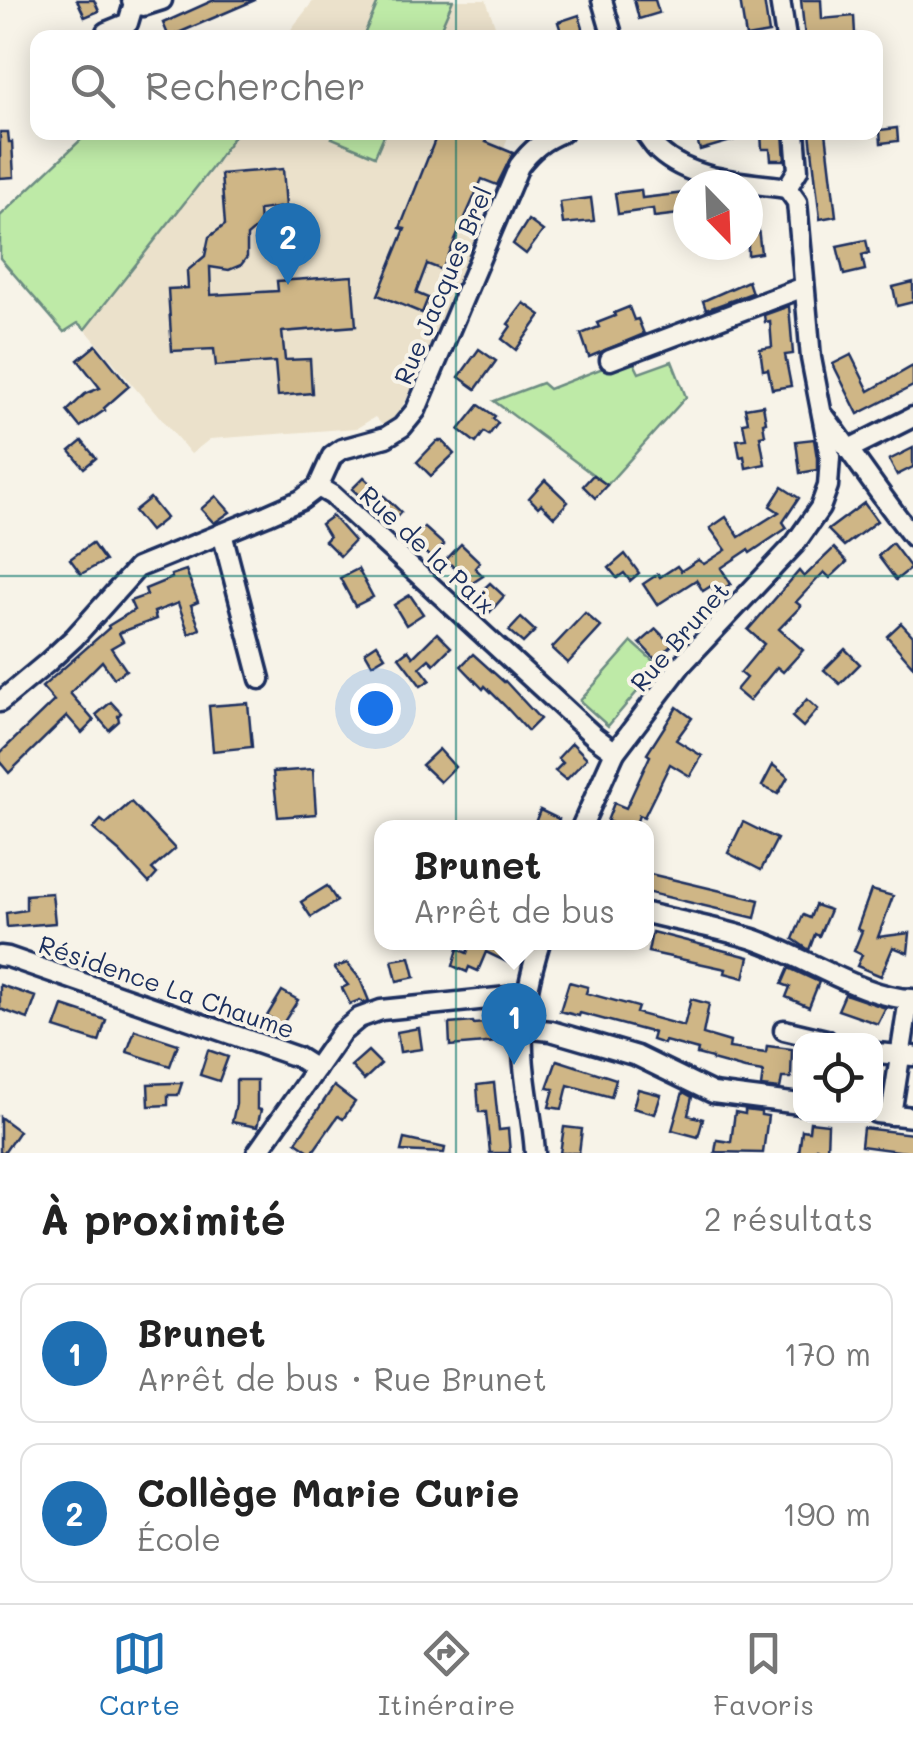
<!DOCTYPE html>
<html lang="fr">
<meta charset="utf-8">
<style>
body{margin:0;font-family:Mali,sans-serif;background:#f2f2f2;color:#222}
.controls{position:absolute;right:30px;bottom:30px;display:grid;overflow:hidden;border-radius:20px;box-shadow:0 5px 25px #0003}
.controls button{width:90px;height:90px;display:grid;place-items:center;padding:0;border:0;border-bottom:2px solid #e0e0e0;background:#fff;color:#222;font:50px sans-serif}
.compass{position:absolute;left:673px;top:170px;width:90px;height:90px;border-radius:50%;background:#fff;box-shadow:0 5px 25px #0003;rotate:157deg}
.you{position:absolute;left:375px;top:708px;width:35px;height:35px;margin:-25px;border:8px solid #fff;border-radius:50%;background:#1a73e8;box-shadow:0 0 0 15px #1a73e833}
.badge{display:grid;place-items:center;width:65px;height:65px;border-radius:50%;background:#1f6fb2;color:#fff;font-size:32px;font-weight:700}
.pin{position:absolute;translate:-50% -82px;filter:drop-shadow(0 2px 5px #0008)}
.pin::after{content:'';position:absolute;top:52px;width:35px;height:30px;background:inherit;clip-path:polygon(0 0,100% 0,50% 100%)}
.popup{position:absolute;left:374px;top:820px;width:280px;height:130px;box-sizing:border-box;display:grid;place-content:center;border-radius:20px;background:#fff;filter:drop-shadow(0 2px 8px #0005);font-size:32px;white-space:nowrap;color:#767676}
.popup b{font-size:38px;color:#222}
.popup::after{content:'';position:absolute;left:50%;top:100%;margin-left:-20px;border:20px solid transparent;border-top-color:#fff}
.list{margin:0;padding:0;list-style:none}
h2{display:flex;justify-content:space-between;align-items:center;height:130px;margin:0;padding:0 40px;font-size:42px}
h2 small{font-size:32px;font-weight:400;color:#767676}
.list li{display:grid;grid-template-columns:65px 1fr auto;gap:30px;align-items:center;box-sizing:border-box;height:140px;margin:0 20px 20px;padding:0 20px;border:2px solid #e0e0e0;border-radius:20px}
.list b{display:block;font-size:38px;white-space:nowrap}
.list p{margin:0;font-size:32px;white-space:nowrap;color:#767676}
.list em{font-size:32px;font-style:normal;color:#767676}
.icon{flex:none;width:55px;height:55px;fill:none;stroke:currentColor;stroke-width:2;stroke-linecap:round;stroke-linejoin:round}
.map{position:relative;flex:none;width:913px;height:1153px;overflow:hidden}
.search{position:absolute;background:#fff;box-shadow:0 5px 25px #0003;left:30px;right:30px;top:30px;height:110px;display:flex;align-items:center;gap:25px;box-sizing:border-box;padding:0 35px;border-radius:20px;color:#767676;font-size:38px}
.sheet{height:450px;background:#fff}
nav{display:flex;justify-content:space-around;align-items:center;box-sizing:border-box;height:140px;border-top:2px solid #e0e0e0;background:#fff;font-size:28px;color:#767676}
nav a{display:grid;justify-items:center;gap:5px}
nav .on{color:#1f6fb2}
.map>svg:first-child{display:block}
.built{fill:#ebe1cb}
.green{fill:#beeaa7;stroke:#6c8c82;stroke-width:2.5}
.building{fill:#cfb686;stroke:#1b2f5e;stroke-width:2.5}
.lines{fill:none;stroke-linecap:round;stroke-linejoin:round}
.minor-casing{stroke:#1b2f5e;stroke-width:25}
.minor{stroke:#f7f3e8;stroke-width:18}
.grid{fill:none;stroke:#0f766e;stroke-width:2.5;stroke-opacity:0.55}
.labels{text-anchor:middle;dominant-baseline:central;stroke-width:8;stroke-linejoin:round;paint-order:stroke}
.street-label{font-size:25px;fill:#1b2f5e;stroke:#f7f3e8}
</style>
<div class="map">
<svg width="913" height="1153" viewBox="0 0 913 1153">
<rect width="100%" height="100%" fill="#f7f3e8"/>
<filter id="ink" filterUnits="userSpaceOnUse"><feTurbulence type="fractalNoise" baseFrequency=".01" numOctaves="2"/><feDisplacementMap in="SourceGraphic" scale="20" xChannelSelector="R" yChannelSelector="G"/><feConvolveMatrix kernelMatrix="1 2 1 2 8 2 1 2 1" color-interpolation-filters="sRGB"/></filter>
<g filter="url(#ink)">
<g class="built">
<polygon points="314,0 486,0 499,37 287,38 292,28"/>
<polygon points="236,133 509,133 504,149 513,153 499,186 482,180 459,233 475,240 411,392 396,416 384,427 375,417 357,428 210,439 191,454 85,329 211,169"/>
</g>
<g class="green">
<polygon points="379,0 453,0 437,37 363,37"/>
<polygon points="88,133 236,133 211,169 85,329 78,323 64,332 0,258 0,216"/>
<polygon points="335,133 335,132 385,133 375,156 332,138"/>
<polygon points="631,357 639,373 672,361 686,397 607,485 494,401 542,383 549,389"/>
<polygon points="632,642 659,666 608,726 580,701"/>
</g>
<g class="building">
<polygon points="77,0 94,0 99,11 85,17"/>
<polygon points="214,0 255,0 169,37 163,23"/>
<polygon points="634,0 655,0 659,13 639,19"/>
<polygon points="740,0 764,0 769,33 746,37"/>
<polygon points="801,0 821,0 822,19 854,16 855,34 805,38"/>
<polygon points="579,15 585,35 563,38 558,22"/>
<polygon points="897,128 898,141 881,143 880,130"/>
<polygon points="0,132 8,132 9,142 12,142 14,177 0,178"/>
<polygon points="438,132 490,132 486,142 513,153 497,185 482,179 442,270 427,264 416,293 428,298 422,313 378,295 405,229 400,228"/>
<polygon points="695,132 748,132 748,136 700,150"/>
<polygon points="783,132 785,160 771,160 770,149 762,149 761,133"/>
<polygon points="810,132 826,132 836,216 820,219"/>
<polygon points="283,169 286,207 259,210 260,225 247,236 247,257 241,265 229,270 210,267 211,295 278,291 277,281 352,276 356,326 282,332 285,360 310,359 312,393 278,396 275,362 216,366 214,349 172,351 168,289 188,288 187,271 205,256 209,237 225,225 221,174"/>
<polygon points="641,190 642,198 685,193 688,213 654,217 653,209 618,214 615,193"/>
<polygon points="591,198 594,221 563,224 560,202"/>
<polygon points="756,211 761,253 748,255 748,212"/>
<polygon points="528,220 543,231 526,254 513,244"/>
<polygon points="866,240 869,253 862,255 865,270 844,275 837,246"/>
<polygon points="748,281 752,293 706,310 703,301"/>
<polygon points="913,282 913,302 897,306 893,287"/>
<polygon points="524,303 541,315 516,350 502,339 511,326 508,324"/>
<polygon points="789,306 793,354 785,355 791,386 772,389 768,369 763,370 760,349 772,347 770,321 765,322 764,315"/>
<polygon points="629,307 634,320 638,319 644,334 589,357 581,334 599,327 597,323 615,316 614,313"/>
<polygon points="96,345 129,386 104,408 105,410 80,427 67,411 85,394 100,388 78,360"/>
<polygon points="479,349 496,361 476,389 459,377"/>
<polygon points="851,355 869,391 913,366 913,386 858,414 833,364"/>
<polygon points="479,405 495,416 493,419 498,423 489,435 484,432 476,443 459,430"/>
<polygon points="763,405 766,422 763,423 765,435 760,436 765,464 746,468 744,456 740,457 737,440 746,439 743,423 748,422 745,408"/>
<polygon points="814,439 817,458 817,470 800,473 796,441"/>
<polygon points="82,441 96,458 84,468 70,451"/>
<polygon points="437,441 442,441 454,454 431,476 417,462"/>
<polygon points="913,448 913,467 897,475 889,460"/>
<polygon points="593,475 607,485 595,498 583,486"/>
<polygon points="364,477 401,512 390,524 352,489"/>
<polygon points="545,480 568,502 554,517 541,504 538,507 529,498"/>
<polygon points="782,487 799,498 783,522 787,528 750,553 748,550 721,568 731,584 716,593 711,586 703,591 696,580 657,605 643,584 658,574 660,577 677,566 681,571 698,560 704,564 726,550 710,528 726,517 739,537 779,512 770,506"/>
<polygon points="216,496 230,512 214,523 201,509"/>
<polygon points="150,498 166,518 150,531 134,511"/>
<polygon points="864,503 877,521 844,546 828,530"/>
<polygon points="332,516 354,541 340,556 325,541 329,537 321,524"/>
<polygon points="424,527 444,545 431,558 412,540"/>
<polygon points="92,543 105,561 81,574 70,559"/>
<polygon points="892,543 911,568 896,580 878,556"/>
<polygon points="461,544 480,562 475,568 483,576 471,584 446,560"/>
<polygon points="834,548 847,562 830,578 824,572 796,602 801,606 779,629 803,650 783,672 777,667 749,701 736,690 746,678 740,673 764,644 748,630 799,571 804,577"/>
<polygon points="625,554 639,573 630,581 624,573 617,578 609,568"/>
<polygon points="358,569 373,597 355,606 340,578"/>
<polygon points="186,570 198,602 191,605 200,629 189,634 178,603 154,612 156,619 119,633 123,641 111,648 126,670 114,678 102,661 70,693 94,721 82,733 67,716 9,773 0,762 0,753 54,701 42,687 109,628 108,626 134,610 130,601 147,595 145,589 172,578 171,575"/>
<polygon points="490,583 504,596 490,612 475,597"/>
<polygon points="410,595 423,614 406,625 394,605"/>
<polygon points="585,613 601,627 568,663 552,648"/>
<polygon points="521,618 535,631 523,643 509,631"/>
<polygon points="901,623 913,636 913,666 887,636"/>
<polygon points="656,629 672,645 656,660 640,643"/>
<polygon points="437,633 451,647 434,664 429,659 420,667 430,680 421,686 399,657 408,650 413,657"/>
<polygon points="377,644 385,656 372,664 365,652"/>
<polygon points="845,649 860,664 840,684 824,670"/>
<polygon points="473,654 504,682 505,681 540,719 528,731 505,706 485,686 483,689 461,666"/>
<polygon points="807,699 818,709 803,727 792,717"/>
<polygon points="111,702 121,713 118,716 119,721 109,730 96,715"/>
<polygon points="248,703 252,747 213,751 209,706"/>
<polygon points="677,707 692,718 676,740 702,756 690,776 670,764 644,817 639,815 635,828 623,828 607,821 614,803 626,808 650,756 647,754"/>
<polygon points="572,743 587,758 566,780 555,771 563,763 558,758"/>
<polygon points="439,749 455,767 440,782 422,765"/>
<polygon points="773,765 788,777 778,794 762,786"/>
<polygon points="313,769 316,814 278,817 273,772"/>
<polygon points="131,802 175,849 152,869 157,874 149,883 120,852 93,829 101,820 106,824"/>
<polygon points="540,810 559,819 555,828 533,828"/>
<polygon points="743,822 777,839 761,870 728,853"/>
<polygon points="646,873 759,900 755,918 646,892"/>
<polygon points="327,886 337,901 311,917 301,902"/>
<polygon points="871,890 893,896 878,937 910,933 908,953 893,947 881,976 857,966 862,955 854,951 862,931 857,929"/>
<polygon points="52,893 55,923 7,927 6,913 26,910 26,895"/>
<polygon points="815,905 830,910 819,936 815,934 809,950 793,939 803,915 810,918"/>
<polygon points="652,932 749,957 744,978 725,973 726,969 648,952"/>
<polygon points="464,942 514,942 512,947 515,949 509,963 486,952 478,971 469,967 467,972 453,966 458,949 467,953 470,945"/>
<polygon points="410,957 415,977 397,981 392,960"/>
<polygon points="347,963 360,979 369,1001 363,1003 360,1000 350,1004 342,988 348,985 334,968"/>
<polygon points="789,968 819,982 809,1007 786,997 790,987 782,984"/>
<polygon points="569,982 588,987 586,993 638,1007 636,1013 684,1026 691,999 709,1004 703,1034 730,1042 729,1048 766,1053 767,1046 792,1049 791,1078 782,1078 780,1089 761,1087 763,1072 745,1069 712,1060 712,1058 697,1054 698,1050 665,1041 664,1044 652,1040 654,1033 580,1013 579,1016 560,1011"/>
<polygon points="0,985 36,997 28,1019 0,1009"/>
<polygon points="282,991 298,1000 282,1025 267,1016"/>
<polygon points="845,994 886,1008 878,1024 838,1010"/>
<polygon points="63,1006 106,1020 99,1042 55,1028"/>
<polygon points="473,1022 474,1024 496,1022 497,1042 450,1046 449,1024"/>
<polygon points="419,1028 422,1049 400,1052 397,1032"/>
<polygon points="135,1030 178,1044 170,1066 127,1052"/>
<polygon points="208,1050 228,1057 219,1081 200,1075"/>
<polygon points="368,1051 381,1064 364,1080 351,1066"/>
<polygon points="557,1060 616,1079 611,1097 568,1085 562,1109 549,1107 554,1089 547,1088"/>
<polygon points="236,1080 257,1080 257,1109 261,1110 257,1127 232,1122 236,1104"/>
<polygon points="172,1083 182,1083 178,1095 168,1095 168,1105 149,1106 148,1084"/>
<polygon points="494,1083 499,1130 508,1129 510,1153 490,1153 486,1112 479,1112 477,1085"/>
<polygon points="334,1086 355,1102 343,1119 338,1116 312,1153 296,1142"/>
<polygon points="638,1089 661,1095 655,1114 633,1108"/>
<polygon points="683,1092 692,1097 688,1115 703,1119 698,1137 672,1130"/>
<polygon points="745,1110 761,1112 761,1115 768,1116 763,1153 715,1152 717,1140 731,1142 735,1112 745,1114"/>
<polygon points="0,1117 19,1131 4,1153 0,1153"/>
<polygon points="810,1122 828,1124 827,1150 816,1148 815,1153 799,1153 802,1130 809,1131"/>
<polygon points="564,1127 582,1129 579,1153 560,1153"/>
<polygon points="863,1128 913,1134 913,1153 861,1146"/>
<polygon points="404,1139 445,1148 444,1153 401,1151"/>
</g>
<g class="lines">
<defs>
<g id="minor">
<polyline points="132,0 134,3 143,6 162,0"/>
<polyline points="602,0 613,38"/>
<polyline points="780,0 786,38"/>
<polyline points="106,32 128,23 134,3"/>
<path d="M644,132C649,138 653,146 659,151C692,181 745,182 787,188"/>
<polyline points="787,188 798,170 795,132"/>
<polyline points="610,360 804,287"/>
<path d="M825,417C855,457 882,498 913,537"/>
<polyline points="849,449 913,417"/>
<path d="M318,487L332,456L342,449L386,437L402,427L416,410L519,166C532,149 543,140 563,132"/>
<polyline points="222,533 260,679"/>
<polyline points="0,702 47,663 74,638 137,568 267,515 301,500 318,487 332,495 595,737 615,752"/>
<polyline points="581,828 615,752 682,664 794,545 820,508 828,486 830,457 811,358 797,202 787,188"/>
<path d="M646,913C682,922 718,928 753,939C800,954 865,999 913,999"/>
<polyline points="0,956 8,957 297,1057 316,1069"/>
<polyline points="523,1028 551,1031 637,1056 713,1093 800,1104"/>
<polyline points="784,1030 826,1040"/>
<polyline points="876,1053 913,1056"/>
<polyline points="876,1113 913,1117"/>
<polyline points="891,1115 909,999"/>
<polyline points="257,1153 341,1033 359,1018 381,1010 527,995"/>
<path d="M535,1153C533,1119 524,1085 523,1051C521,1014 529,978 540,942"/>
</g>
</defs>
<use href="#minor" class="minor-casing"/>
<use href="#minor" class="minor"/>
</g>
</g>
<path class="grid" d="M456,0V38M456,132V1153M0,576H913"/>
<g class="labels">
<g class="street-label">
<text transform="translate(442 285) rotate(-67)">Rue Jacques Brel</text>
<text transform="translate(428 549) rotate(43)">Rue de la Paix</text>
<text transform="translate(679 636) rotate(-49)">Rue Brunet</text>
<text transform="translate(167 986) rotate(19)">Résidence La Chaume</text>
</g>
</g>
</svg>
<div class="controls">
<button><svg class="icon" aria-label="locate" viewBox="0 0 24 24"><circle cx="12" cy="12" r="6"/><path d="M12 2v4M12 18v4M2 12h4M18 12h4"/></svg></button>
</div>
<svg class="compass" viewBox="-18 -18 36 36"><path d="M0-13l5 13h-10z" fill="#e53935"/><path d="M0 13l5-13h-10z" fill="#767676"/></svg>
<div class="you"></div>
<div class="pin badge" style="left:514px;top:1065px">1</div>
<div class="popup"><b>Brunet</b>Arrêt de bus</div>
<div class="pin badge" style="left:288px;top:285px">2</div>
<div class="search"><svg class="icon" aria-label="search" viewBox="0 0 24 24"><circle cx="10" cy="10" r="6"/><path d="M15 15l6 6"/></svg>Rechercher</div>
</div>
<section class="sheet">
<h2>À proximité<small>2 résultats</small></h2>
<ul class="list">
<li><span class="badge">1</span><div><b>Brunet</b><p>Arrêt de bus · Rue Brunet</p></div><em>170 m</em></li>
<li><span class="badge">2</span><div><b>Collège Marie Curie</b><p>École</p></div><em>190 m</em></li>
</ul>
</section>
<nav>
<a class="on"><svg class="icon" aria-label="map" viewBox="0 0 24 24"><path d="M3 6l6-2 6 2 6-2v14l-6 2-6-2-6 2zM9 4v14M15 6v14"/></svg>Carte</a>
<a><svg class="icon" aria-label="directions" viewBox="0 0 24 24"><path d="M12 3l9 9-9 9-9-9zM9 14v-3h6M13 9l2 2-2 2"/></svg>Itinéraire</a>
<a><svg class="icon" aria-label="saved" viewBox="0 0 24 24"><path d="M7 4h10v16l-5-4-5 4z"/></svg>Favoris</a>
</nav>
